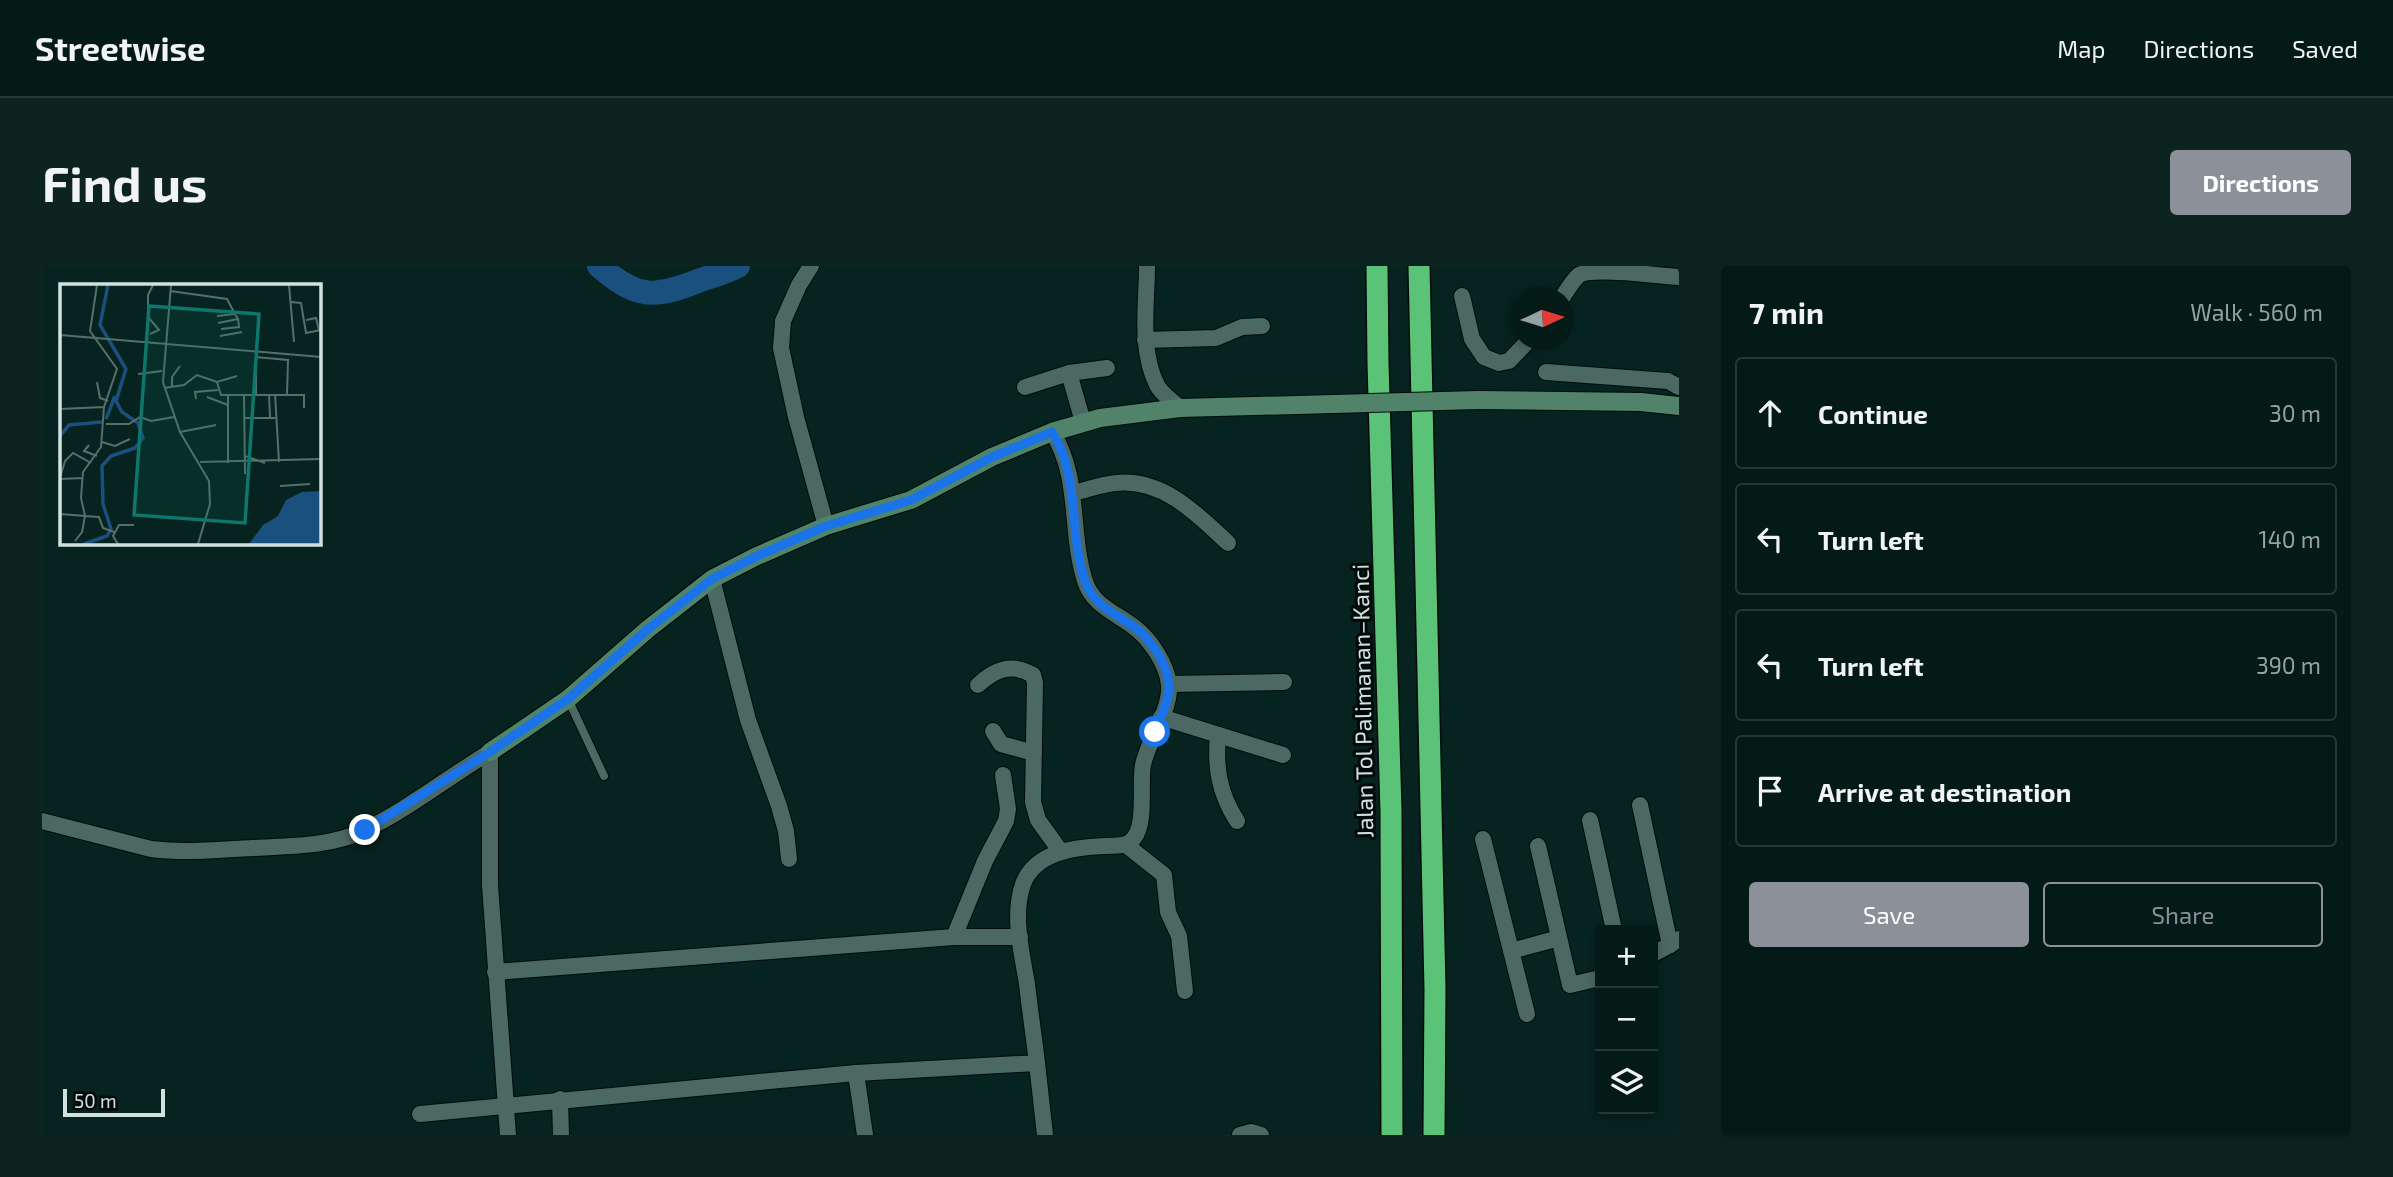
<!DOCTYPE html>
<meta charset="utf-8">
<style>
body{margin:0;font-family:"Exo 2",sans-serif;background:#0d2320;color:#f1f3f6}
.controls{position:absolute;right:21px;bottom:21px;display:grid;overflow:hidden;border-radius:7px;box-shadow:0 4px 10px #0003}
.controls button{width:63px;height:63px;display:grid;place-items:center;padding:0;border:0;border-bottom:2px solid #253836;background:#041a17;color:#f1f3f6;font:35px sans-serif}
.compass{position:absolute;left:1469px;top:21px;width:63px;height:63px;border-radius:50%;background:#041a17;box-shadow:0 4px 10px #0003;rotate:86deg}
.scale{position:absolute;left:21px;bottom:18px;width:102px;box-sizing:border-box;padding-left:7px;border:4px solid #d1e2de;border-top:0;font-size:19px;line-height:24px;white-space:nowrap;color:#d1e2de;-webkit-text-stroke:5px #020a09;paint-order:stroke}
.stop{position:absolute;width:21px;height:21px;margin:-16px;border:5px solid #1a73e8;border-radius:50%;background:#fff}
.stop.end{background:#1a73e8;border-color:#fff;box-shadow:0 2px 7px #0008}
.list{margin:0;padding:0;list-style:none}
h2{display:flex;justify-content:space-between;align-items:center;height:91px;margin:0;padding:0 28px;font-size:30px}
h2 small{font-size:23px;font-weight:400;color:#97a1a1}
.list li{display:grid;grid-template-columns:46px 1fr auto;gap:21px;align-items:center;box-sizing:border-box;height:112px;margin:0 14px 14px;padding:0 14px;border:2px solid #253836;border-radius:7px}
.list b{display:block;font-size:26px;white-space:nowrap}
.list em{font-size:23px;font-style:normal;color:#97a1a1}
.actions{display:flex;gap:14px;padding:21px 28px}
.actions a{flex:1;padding:16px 0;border:2px solid #8c9099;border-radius:7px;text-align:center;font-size:24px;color:#8c9099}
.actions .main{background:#8c9099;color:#fff}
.icon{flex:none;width:38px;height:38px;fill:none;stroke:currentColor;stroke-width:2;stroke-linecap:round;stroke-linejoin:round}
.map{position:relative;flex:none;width:1637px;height:869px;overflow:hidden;border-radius:7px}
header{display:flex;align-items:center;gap:42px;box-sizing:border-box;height:98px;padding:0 35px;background:#041a17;border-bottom:2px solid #253836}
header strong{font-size:33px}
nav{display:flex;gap:38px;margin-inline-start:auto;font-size:24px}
.intro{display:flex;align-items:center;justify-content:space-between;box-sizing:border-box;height:168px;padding:0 42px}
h1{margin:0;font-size:49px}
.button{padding:18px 32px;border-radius:7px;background:#8c9099;color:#fff;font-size:24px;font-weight:700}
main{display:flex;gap:42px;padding:0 42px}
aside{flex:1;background:#041a17;border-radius:7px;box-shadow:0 4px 10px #0003}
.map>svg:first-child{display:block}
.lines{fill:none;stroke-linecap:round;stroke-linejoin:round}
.river{stroke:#19507d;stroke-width:24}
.lane-casing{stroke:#000c09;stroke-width:10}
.street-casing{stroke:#000c09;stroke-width:18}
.secondary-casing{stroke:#000c09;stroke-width:20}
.highway-casing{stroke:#000c09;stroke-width:24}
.lane{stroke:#4b6863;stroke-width:8}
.street{stroke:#4b6863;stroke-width:16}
.secondary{stroke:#508369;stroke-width:18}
.highway{stroke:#5ac377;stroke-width:21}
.secondary-bridge-casing{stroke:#000c09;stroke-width:20;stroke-linecap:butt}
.secondary-bridge{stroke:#508369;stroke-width:18}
.route{stroke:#1a73e8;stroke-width:9}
.labels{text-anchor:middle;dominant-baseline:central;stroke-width:6;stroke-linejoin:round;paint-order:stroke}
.street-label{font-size:23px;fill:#d1e2de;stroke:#020a09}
.inset-river{fill:none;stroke:#19507d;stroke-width:3.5}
.inset-road{fill:none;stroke:#576f6b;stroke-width:2}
.view{fill:#0f766e;fill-opacity:0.15;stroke:#0f766e;stroke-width:3.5}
.inset-edge{fill:none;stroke:#d1e2de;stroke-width:3.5}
</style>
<header>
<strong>Streetwise</strong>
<nav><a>Map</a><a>Directions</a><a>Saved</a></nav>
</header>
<div class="intro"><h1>Find us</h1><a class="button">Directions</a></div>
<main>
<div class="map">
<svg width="1637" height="869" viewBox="0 0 1637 869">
<rect width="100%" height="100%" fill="#06231f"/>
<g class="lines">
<path class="river" d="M557,0C594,32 611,33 656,15C669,10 684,7 696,0"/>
<defs>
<polyline id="lane" points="526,433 562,510"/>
<g id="street">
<polyline points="769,0 757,19 741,55 739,82 754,151 784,260"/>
<path d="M1105,0C1105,39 1097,83 1115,119C1119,128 1131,135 1138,142"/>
<polyline points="1420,30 1430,73 1442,91 1457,97 1467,95 1487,74"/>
<path d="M1520,32C1525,24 1531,14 1537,9C1552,0 1615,10 1637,11"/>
<polyline points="1103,74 1174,72 1200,61 1220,60"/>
<polyline points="1504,106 1626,115 1637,121"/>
<polyline points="1027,107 1065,102"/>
<polyline points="983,121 1027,107 1041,156"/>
<path d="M1031,227C1045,224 1060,218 1074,217C1121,212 1156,249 1186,277"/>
<polyline points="670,313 706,454 737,540 744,565 747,593"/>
<polyline points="1127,418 1242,416"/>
<path d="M936,419C952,404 969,396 991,409L993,417L991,536L996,554L1019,586"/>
<polyline points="1119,451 1241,489"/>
<polyline points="951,465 959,478 992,487"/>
<path d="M1176,469C1173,501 1177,527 1195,555"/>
<polyline points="448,486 448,619 466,869"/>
<polyline points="1598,539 1628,679 1637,673"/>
<polyline points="1548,554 1572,664"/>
<path d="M0,555L109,583C143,587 176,584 210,582C247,580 287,581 321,565C362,546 408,510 448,486"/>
<polyline points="1441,573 1485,748"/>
<polyline points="1084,579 1122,609 1126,646 1137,670 1143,725"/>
<polyline points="1496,580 1528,719 1558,712"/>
<polyline points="912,671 943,595 964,555 966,543 961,509"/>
<polyline points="1469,685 1517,672"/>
<polyline points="1611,688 1628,679"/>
<polyline points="453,706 912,671 978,671"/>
<polyline points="995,797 1003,869"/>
<polyline points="814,807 823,869"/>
<polyline points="518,833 519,869"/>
<path d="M378,848L814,807L995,797C992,771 988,745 985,718C980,687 970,650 981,618C993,586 1033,581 1062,580C1071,579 1081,581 1088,576C1106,563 1097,520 1101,499C1106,474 1129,444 1127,419C1125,398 1108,373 1092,361C1074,347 1050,339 1043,315C1027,265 1039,211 1010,166"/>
<polyline points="1198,869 1209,866 1219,869"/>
</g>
<g id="secondary">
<polyline points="1436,134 1599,136 1637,140"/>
<polyline points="448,486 526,433 606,363 670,313 715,290 784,260 869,234 950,191 1010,166 1058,152 1138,142 1291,138"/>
</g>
<g id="highway">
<polyline points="1335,0 1336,97 1349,545 1350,869"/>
<polyline points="1377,0 1393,723 1392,869"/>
</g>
</defs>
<use href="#lane" class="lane-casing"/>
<use href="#street" class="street-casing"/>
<use href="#secondary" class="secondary-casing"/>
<use href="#highway" class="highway-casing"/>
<use href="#lane" class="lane"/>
<use href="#street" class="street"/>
<use href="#secondary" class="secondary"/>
<use href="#highway" class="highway"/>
<defs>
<polyline id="secondary-bridge" points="1291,138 1436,134"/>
</defs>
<use href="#secondary-bridge" class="secondary-bridge-casing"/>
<use href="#secondary-bridge" class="secondary-bridge"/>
</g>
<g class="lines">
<path class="route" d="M323,564L448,486L526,433L606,363L670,313L715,290L784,260L869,234L950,191L1010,166C1039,212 1026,266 1043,315C1050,337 1071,347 1088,358C1107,370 1126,397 1127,420C1127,435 1118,452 1113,466"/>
</g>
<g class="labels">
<g class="street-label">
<text transform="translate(1320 435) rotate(-91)">Jalan Tol Palimanan–Kanci</text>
</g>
</g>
<g transform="translate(18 18)">
<rect width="261" height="261" fill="#06231f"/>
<path d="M261,207V260H189L203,241L218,232L226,216L242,208Z" fill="#19507d"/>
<path class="inset-river" d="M46,135L55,112M0,152L9,141L42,138M24,260L47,252L51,245L43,220L42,182L51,172L75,164L83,154L78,139L62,128L56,117L66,85L40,41L48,1"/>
<path class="inset-road" d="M37,1L30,47L57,85L44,123L41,163L23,188L21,214L25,232L39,233L43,244L54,248M111,1L103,98L120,148L149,197L150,220L138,260M229,1L234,58M110,7L167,15L175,30L157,32M231,18L241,19L246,49L261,46M246,36L256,34L259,46M158,39L178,35L175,30M161,45L179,43L178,35M90,50L99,46L88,33V11L93,1M0,51L261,73M160,52L182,48M78,90L102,87M37,98L40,114L48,117M157,98L161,111H184L185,190M112,102V93L120,82M104,104L124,101L137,91L157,98L177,92M209,110L210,133M215,110L219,178M184,111H227L228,76L196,73V111M227,111H244V124M147,113L168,121M136,115L135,108L158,106M0,125L44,123M184,134H217M46,140H69L80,133L91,137L114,133M120,148L156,141M42,158L55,162L70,155M29,161L24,167L37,172M185,172L205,179M140,178L261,175M168,179V112M0,194L5,177L13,169L31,179M0,195L22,194M220,202L250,200M0,230L25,232L22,248L15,257M58,260L53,252L59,241H74"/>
<path class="view" d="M89,22L199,30L185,239L74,231Z"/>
<rect width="261" height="261" class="inset-edge"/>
</g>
</svg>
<div class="controls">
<button>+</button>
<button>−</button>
<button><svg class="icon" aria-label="layers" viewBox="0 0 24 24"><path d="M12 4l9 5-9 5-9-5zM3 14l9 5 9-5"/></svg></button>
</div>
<svg class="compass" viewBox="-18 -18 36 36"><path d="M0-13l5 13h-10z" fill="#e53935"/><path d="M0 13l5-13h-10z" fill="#97a1a1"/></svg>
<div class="scale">50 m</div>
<div class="stop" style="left:1113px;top:466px"></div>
<div class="stop end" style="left:323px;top:564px"></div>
</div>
<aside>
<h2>7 min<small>Walk · 560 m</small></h2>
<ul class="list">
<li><svg class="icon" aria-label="ahead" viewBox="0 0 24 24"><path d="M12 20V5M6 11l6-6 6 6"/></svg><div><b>Continue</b></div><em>30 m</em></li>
<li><svg class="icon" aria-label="left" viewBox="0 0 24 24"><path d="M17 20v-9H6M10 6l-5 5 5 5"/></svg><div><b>Turn left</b></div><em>140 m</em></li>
<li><svg class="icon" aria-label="left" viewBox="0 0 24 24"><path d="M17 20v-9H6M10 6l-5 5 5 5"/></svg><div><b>Turn left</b></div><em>390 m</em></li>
<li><svg class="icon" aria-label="arrive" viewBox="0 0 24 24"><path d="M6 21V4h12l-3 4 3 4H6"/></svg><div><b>Arrive at destination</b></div></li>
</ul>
<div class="actions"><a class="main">Save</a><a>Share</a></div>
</aside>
</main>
